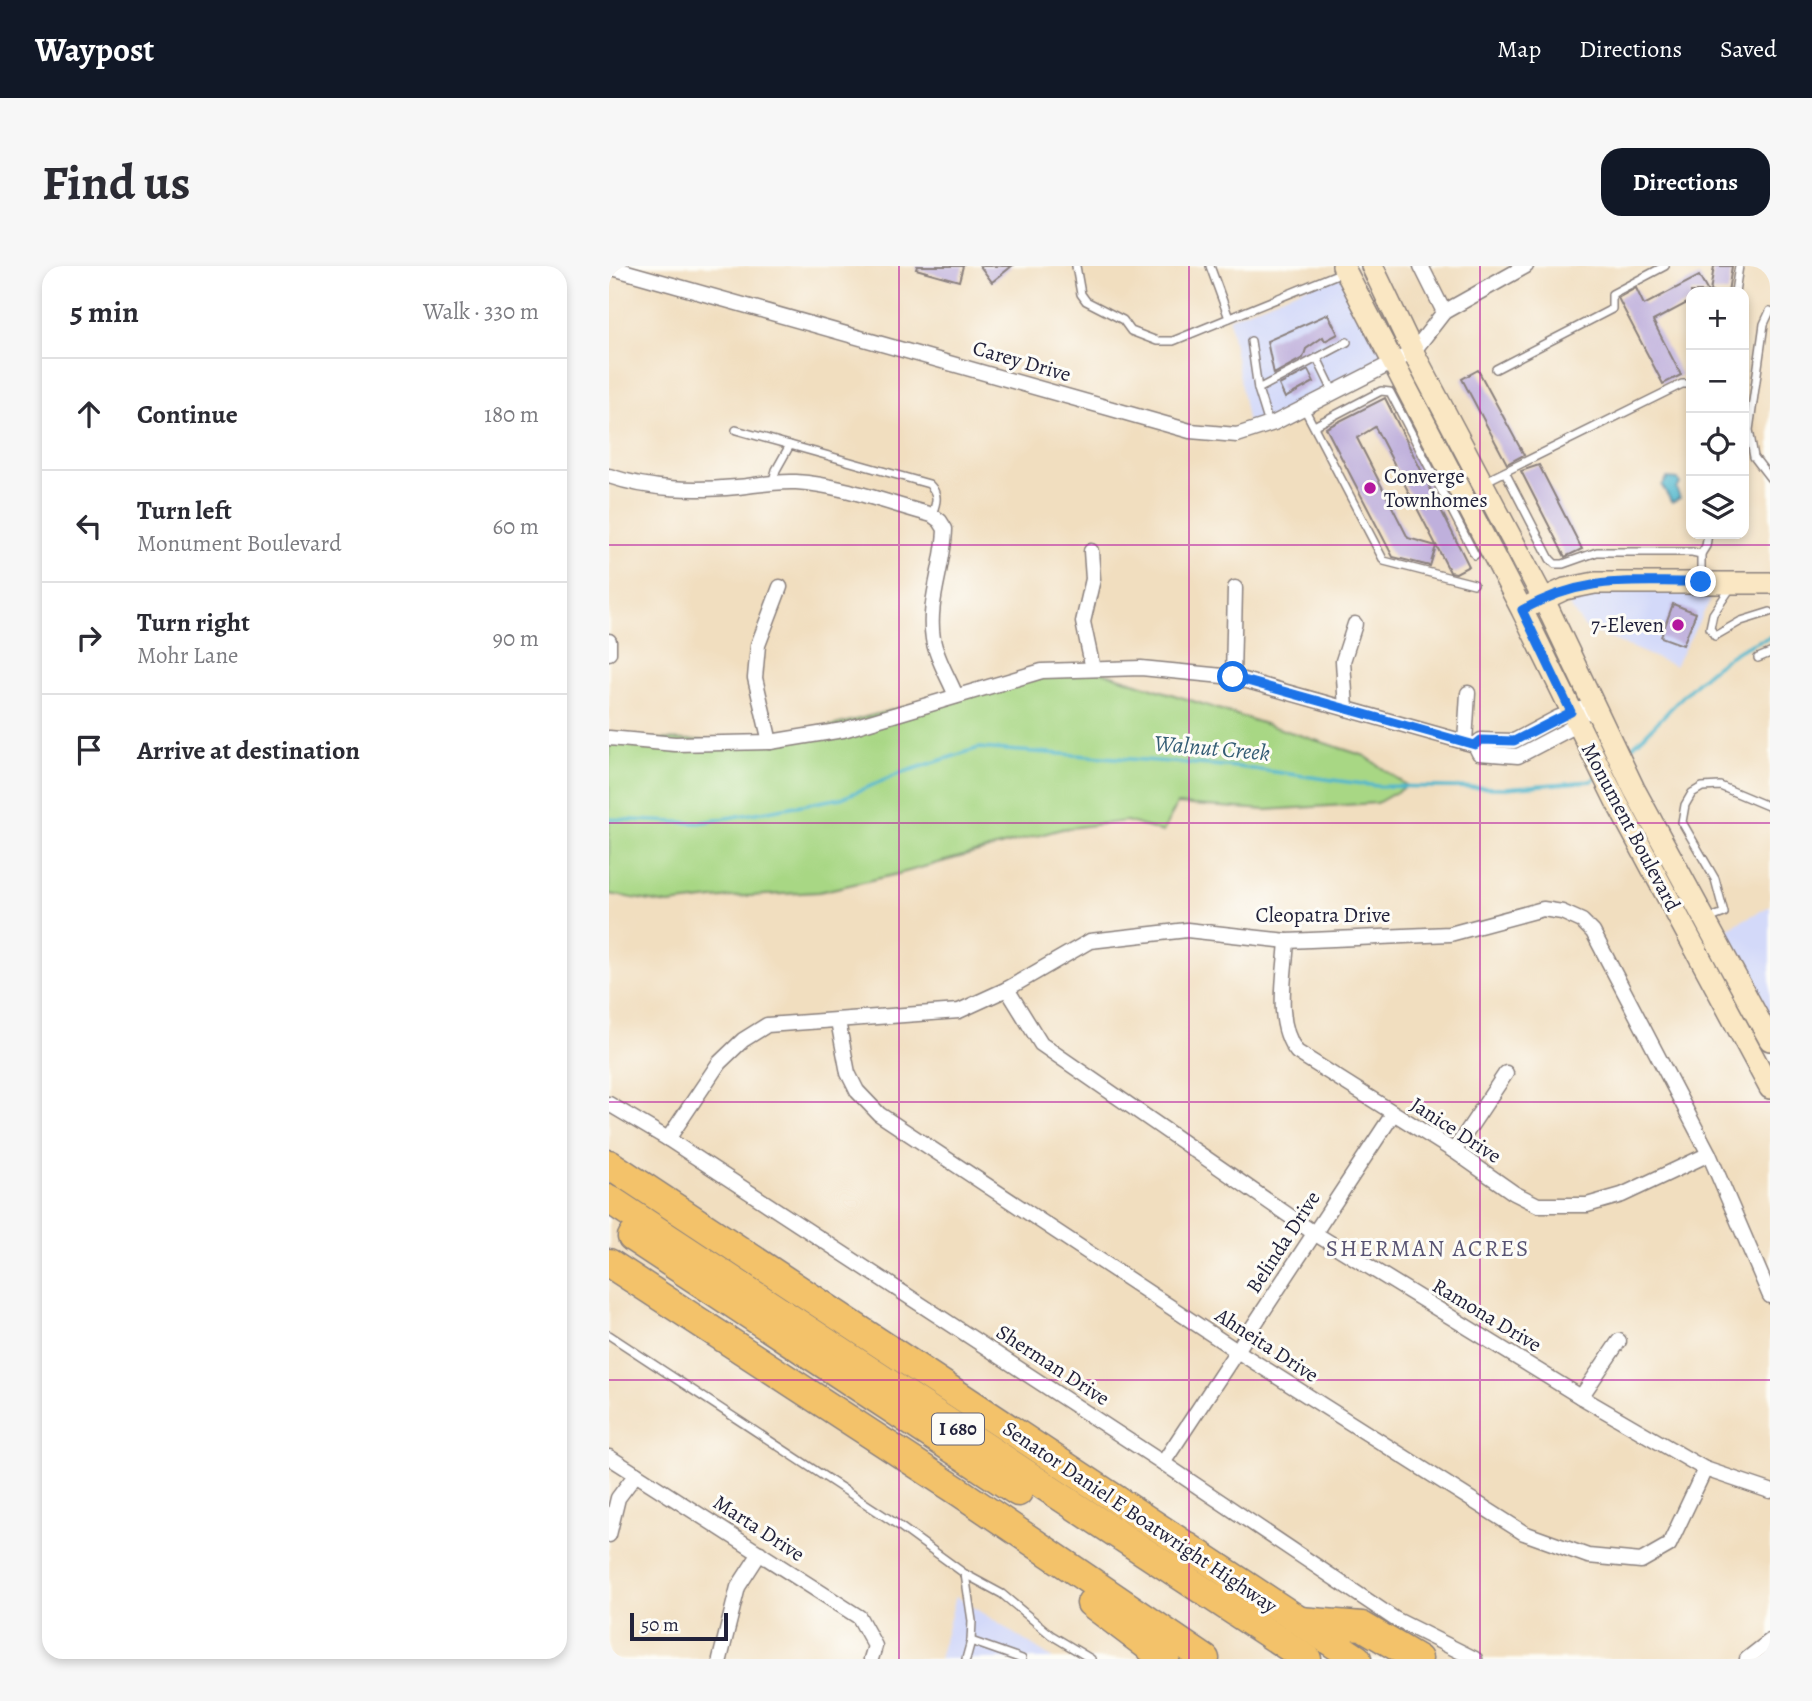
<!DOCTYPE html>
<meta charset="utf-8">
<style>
body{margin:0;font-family:Alegreya,serif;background:#f7f7f7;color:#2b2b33}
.controls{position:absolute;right:21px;top:21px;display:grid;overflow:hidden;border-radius:14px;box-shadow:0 4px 10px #0003}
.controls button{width:63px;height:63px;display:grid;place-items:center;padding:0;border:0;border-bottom:2px solid #e1e1e2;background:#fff;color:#2b2b33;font:35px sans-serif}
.scale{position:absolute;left:21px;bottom:18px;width:98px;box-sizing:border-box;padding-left:7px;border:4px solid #22223b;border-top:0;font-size:19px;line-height:24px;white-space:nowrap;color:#22223b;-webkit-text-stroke:5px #fdfcf7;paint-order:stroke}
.stop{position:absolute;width:21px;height:21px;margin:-16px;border:5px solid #1a73e8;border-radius:50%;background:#fff}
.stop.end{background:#1a73e8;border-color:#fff;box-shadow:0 2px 7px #0008}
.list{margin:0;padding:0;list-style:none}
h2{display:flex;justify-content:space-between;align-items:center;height:91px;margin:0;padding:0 28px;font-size:30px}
h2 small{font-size:23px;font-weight:400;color:#7c7c81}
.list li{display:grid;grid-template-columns:46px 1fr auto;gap:21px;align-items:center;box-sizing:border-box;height:112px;padding:0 28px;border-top:2px solid #e1e1e2}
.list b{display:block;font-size:26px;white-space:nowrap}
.list p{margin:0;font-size:23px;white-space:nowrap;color:#7c7c81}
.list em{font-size:23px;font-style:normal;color:#7c7c81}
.icon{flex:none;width:38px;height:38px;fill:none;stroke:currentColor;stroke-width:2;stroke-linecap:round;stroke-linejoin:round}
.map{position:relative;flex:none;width:1161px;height:1393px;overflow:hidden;border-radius:21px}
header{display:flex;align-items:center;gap:42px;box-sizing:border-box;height:98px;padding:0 35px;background:#111827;color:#fff}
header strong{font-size:33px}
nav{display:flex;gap:38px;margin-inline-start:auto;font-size:24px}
.intro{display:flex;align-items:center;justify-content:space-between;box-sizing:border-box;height:168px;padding:0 42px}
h1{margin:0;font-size:49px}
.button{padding:18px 32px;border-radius:21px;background:#111827;color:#fff;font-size:24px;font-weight:700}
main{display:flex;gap:42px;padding:0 42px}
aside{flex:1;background:#fff;border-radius:21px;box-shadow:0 4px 10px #0003}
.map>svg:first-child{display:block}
.built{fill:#d3d9f9}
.green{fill:#a8d784;stroke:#657c60;stroke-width:2}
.water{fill:#4eb6cc;stroke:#386c84;stroke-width:2}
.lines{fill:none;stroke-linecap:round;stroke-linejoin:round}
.stream{stroke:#4eb6cc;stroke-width:3.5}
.building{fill:#bfb0dc}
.lane-casing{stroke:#8a807d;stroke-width:10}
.street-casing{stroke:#8a807d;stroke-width:17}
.secondary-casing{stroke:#8a807d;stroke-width:24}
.highway-casing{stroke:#8a807d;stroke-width:31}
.lane{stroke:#fff;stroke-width:7}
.street{stroke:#fff;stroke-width:14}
.secondary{stroke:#fae7c3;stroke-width:21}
.highway{stroke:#f3c26a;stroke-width:28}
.route{stroke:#1a73e8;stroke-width:9}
.grid{fill:none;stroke:#b5179e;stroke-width:2;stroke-opacity:0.55}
.poi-dot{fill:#b5179e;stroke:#fdfcf7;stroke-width:2.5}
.labels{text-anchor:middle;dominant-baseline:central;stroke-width:6;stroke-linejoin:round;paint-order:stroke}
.shield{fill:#fdfcf7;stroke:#646373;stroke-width:2}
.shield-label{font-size:19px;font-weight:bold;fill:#22223b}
.street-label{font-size:21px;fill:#22223b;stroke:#fdfcf7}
.poi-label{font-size:21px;fill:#22223b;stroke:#fdfcf7;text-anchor:start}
.water-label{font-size:23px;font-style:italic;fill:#345d75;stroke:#fdfcf7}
.neighbourhood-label{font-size:23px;letter-spacing:2px;fill:#595473;stroke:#fdfcf7}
</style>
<header>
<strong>Waypost</strong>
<nav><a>Map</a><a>Directions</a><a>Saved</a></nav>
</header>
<div class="intro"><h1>Find us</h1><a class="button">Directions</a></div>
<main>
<aside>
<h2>5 min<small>Walk · 330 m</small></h2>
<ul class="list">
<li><svg class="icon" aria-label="ahead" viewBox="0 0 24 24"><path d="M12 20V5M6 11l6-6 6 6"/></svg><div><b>Continue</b></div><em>180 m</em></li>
<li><svg class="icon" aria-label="left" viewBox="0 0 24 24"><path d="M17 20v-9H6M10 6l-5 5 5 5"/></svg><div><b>Turn left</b><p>Monument Boulevard</p></div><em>60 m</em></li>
<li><svg class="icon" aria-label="right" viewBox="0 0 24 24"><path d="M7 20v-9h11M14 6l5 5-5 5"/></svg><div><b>Turn right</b><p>Mohr Lane</p></div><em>90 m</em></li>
<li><svg class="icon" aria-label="arrive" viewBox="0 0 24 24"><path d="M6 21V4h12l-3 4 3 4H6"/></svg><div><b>Arrive at destination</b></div></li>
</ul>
</aside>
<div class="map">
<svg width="1161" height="1393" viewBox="0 0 1161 1393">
<rect width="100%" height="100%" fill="#fdfcf7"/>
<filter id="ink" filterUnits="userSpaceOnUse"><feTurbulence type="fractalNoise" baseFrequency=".0143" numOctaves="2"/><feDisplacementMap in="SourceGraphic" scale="14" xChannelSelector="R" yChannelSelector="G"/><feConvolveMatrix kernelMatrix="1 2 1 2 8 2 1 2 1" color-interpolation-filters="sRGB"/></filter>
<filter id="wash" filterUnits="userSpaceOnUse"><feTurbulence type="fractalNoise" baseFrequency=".00686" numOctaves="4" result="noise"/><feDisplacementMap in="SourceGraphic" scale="28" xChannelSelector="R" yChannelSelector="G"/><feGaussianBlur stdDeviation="1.57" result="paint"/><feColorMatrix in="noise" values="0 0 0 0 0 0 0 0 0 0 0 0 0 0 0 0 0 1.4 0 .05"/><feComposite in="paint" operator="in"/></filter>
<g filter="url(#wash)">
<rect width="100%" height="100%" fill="#f1debf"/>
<g class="built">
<polygon points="736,5 785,96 640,165 620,52"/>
<polygon points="1101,320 1101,335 1066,400 976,362 955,332 967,327"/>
<polygon points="1161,640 1161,774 1104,670"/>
<polygon points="347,1330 444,1393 330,1393"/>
</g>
<polygon class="green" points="484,403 756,490 798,520 768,537 657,544 568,538 554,566 517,555 453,563 289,608 210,626 123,631 59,638 0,628 0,472 161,476 433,405"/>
<polygon class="water" points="1058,212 1069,213 1071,218 1067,222 1071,232 1063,236 1053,220"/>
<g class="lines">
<g class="stream">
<path d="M1017,486C1064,447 1098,390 1161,371"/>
<polyline points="0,553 89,557 233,532 292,507 370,482 629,501 768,520 897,522 983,515 986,511"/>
</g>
</g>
<g id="blocks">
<g class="building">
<polygon points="308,0 354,0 350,15 307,3"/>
<polygon points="371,0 403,0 383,16"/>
<polygon points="1105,0 1123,0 1119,26 1101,26"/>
<polygon points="1090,10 1099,26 1082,26 1082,35 1044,55 1072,109 1054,118 1009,32 1027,22 1035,39"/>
<polygon points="719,48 729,68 716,75 714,71 697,83 694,92 665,108 658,75"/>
<polygon points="699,104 705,116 676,132 670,119"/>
<polygon points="869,104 915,189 898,198 853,113"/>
<polygon points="776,132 860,300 847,307 841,306 766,161 748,172 799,272 827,280 821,300 784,291 717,162"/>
<polygon points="930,199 973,283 956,291 912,205"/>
<polygon points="1064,338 1087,347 1074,379 1052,371"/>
</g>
</g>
</g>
<g filter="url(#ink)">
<use href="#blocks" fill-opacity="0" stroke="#8a807d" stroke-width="2"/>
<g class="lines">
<defs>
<g id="lane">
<polyline points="467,0 472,28 477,35 514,54 522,65 548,75 564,75 736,5"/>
<polyline points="601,0 620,52"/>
<polyline points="1126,26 1130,0"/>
<polyline points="1161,45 1155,58 1140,164 1145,191 1161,212"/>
<polyline points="642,75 649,123 660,158"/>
<polyline points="887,103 1003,43 1003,28 1056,0"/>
<polyline points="649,123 708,92"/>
<polyline points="725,127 708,92 738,76"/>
<polyline points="695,142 775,295 865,318"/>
<polyline points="705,160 772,125 781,126 866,289"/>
<polyline points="127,164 181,179"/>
<polyline points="896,206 941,293 946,298 954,298 988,286 1083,286 1092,288 1092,314"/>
<polyline points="875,216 1073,118 1082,118"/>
<path d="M163,218L167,204L181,179L320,218C330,228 328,236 323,248"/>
<polyline points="1092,288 1097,280 1099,268"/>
<polyline points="1123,320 1104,348 1101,362 1106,370 1132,355 1161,346"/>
<polyline points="1149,392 1161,387"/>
<polyline points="1099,653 1115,647 1106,613 1073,556 1076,539 1083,527 1093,521 1111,520 1161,541"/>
<polyline points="0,1069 289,1259 356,1308"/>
<polyline points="362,1375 363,1355 356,1308 393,1328 442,1369 482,1393"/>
<polyline points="357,1393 362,1375 413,1393"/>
</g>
<g id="street">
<polyline points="812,0 835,46"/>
<polyline points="0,1 581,165 628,169 665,157 804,86 835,46 917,0"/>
<path d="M0,210C42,224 84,225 128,221C147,219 167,215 187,216C233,219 278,237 323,249L331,255L336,263C335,301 318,335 324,373C327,392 340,412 347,430"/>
<polyline points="482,285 484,313 474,356 484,403"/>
<polyline points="0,375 0,387"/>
<polyline points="624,411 626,322"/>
<polyline points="737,443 734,395 746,358"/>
<polyline points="0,472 66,478 161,476 234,464 433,405 532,402 624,411 866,479 870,487 909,490 970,458"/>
<polyline points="161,476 146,412 149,379 171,321"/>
<polyline points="856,476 859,427"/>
<polyline points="866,479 872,474 905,475 948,452 971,443 989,449"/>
<path d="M678,675C676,710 665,757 688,786L845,885L905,927L929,939H978L1013,929L1100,888"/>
<polyline points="398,723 432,778 705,967 972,1131 1096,1203 1161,1225"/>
<polyline points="229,755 239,807 248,825 270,848 628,1085 915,1267 979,1290 1032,1295 1060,1279 1096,1203"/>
<polyline points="0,838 59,873 554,1197 786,1353 866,1393"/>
<polyline points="59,873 110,797 134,774 158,759 350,745 398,723 481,675 578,664 678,675 841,668 934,643 953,646 973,655 984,666 1100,888 1161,1030"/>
<polyline points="845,885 897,807"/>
<polyline points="972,1131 1010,1075"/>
<polyline points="0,1191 250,1351 266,1380 262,1393"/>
<polyline points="554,1197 784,848"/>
<polyline points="0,1269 9,1232 27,1208"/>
<polyline points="111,1393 129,1321 151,1287"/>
<polyline points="1138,1393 1161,1375"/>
</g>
<g id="secondary">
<polyline points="734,0 913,344 1008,537 1161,822"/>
<polyline points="763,0 804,86 934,332 1025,523 1161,774"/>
<polyline points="922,339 956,323 986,317 1161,317"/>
</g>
<g id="highway">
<polyline points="0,898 748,1393"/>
<polyline points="0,933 698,1393"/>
<polyline points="23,971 409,1226"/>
<polyline points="0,997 352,1227 596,1393"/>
<polyline points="482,1337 556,1393"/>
<polyline points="691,1355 753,1360 809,1393"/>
</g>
</defs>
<use href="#lane" class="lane-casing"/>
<use href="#street" class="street-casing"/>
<use href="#secondary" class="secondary-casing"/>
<use href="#highway" class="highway-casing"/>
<use href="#lane" class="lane"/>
<use href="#street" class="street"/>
<use href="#secondary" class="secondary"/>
<use href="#highway" class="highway"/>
</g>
</g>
<g class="lines" filter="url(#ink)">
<path class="route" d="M624,411L866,479L872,474L905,475L962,446L913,344C978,308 1022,317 1092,316"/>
</g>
<path class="grid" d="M290,0V1393M580,0V1393M871,0V1393M0,279H1161M0,557H1161M0,836H1161M0,1114H1161"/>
<g class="poi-dot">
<circle cx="761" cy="222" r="7"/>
<circle cx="1069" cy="359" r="7"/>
</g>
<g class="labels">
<rect class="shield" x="323" y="1147.5" width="52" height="31" rx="5"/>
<g class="shield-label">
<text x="349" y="1163">I 680</text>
</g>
<g class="street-label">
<text transform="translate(413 95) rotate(16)">Carey Drive</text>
<text transform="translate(1022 561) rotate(62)">Monument Boulevard</text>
<text x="714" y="649">Cleopatra Drive</text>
<text transform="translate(847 864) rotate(33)">Janice Drive</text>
<text transform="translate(674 976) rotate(-57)">Belinda Drive</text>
<text transform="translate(878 1049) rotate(31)">Ramona Drive</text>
<text transform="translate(658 1079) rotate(33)">Ahneita Drive</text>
<text transform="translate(444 1099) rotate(33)">Sherman Drive</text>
<text transform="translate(531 1251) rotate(34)">Senator Daniel E Boatwright Highway</text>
<text transform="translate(150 1262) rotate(33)">Marta Drive</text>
</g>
<g class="poi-label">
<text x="775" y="210">Converge<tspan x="775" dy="24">Townhomes</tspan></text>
<text x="1055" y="359" text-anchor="end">7-Eleven</text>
</g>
<g class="water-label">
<text transform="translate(603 482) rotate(5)">Walnut Creek</text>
</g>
<g class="neighbourhood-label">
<text x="819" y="982">SHERMAN ACRES</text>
</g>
</g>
</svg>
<div class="controls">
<button>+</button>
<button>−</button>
<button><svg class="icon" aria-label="locate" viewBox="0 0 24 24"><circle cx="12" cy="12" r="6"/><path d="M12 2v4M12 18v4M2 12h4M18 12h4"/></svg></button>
<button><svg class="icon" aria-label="layers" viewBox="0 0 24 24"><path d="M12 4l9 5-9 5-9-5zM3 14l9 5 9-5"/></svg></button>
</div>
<div class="scale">50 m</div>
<div class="stop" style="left:624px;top:411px"></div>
<div class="stop end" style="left:1092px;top:316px"></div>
</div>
</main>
